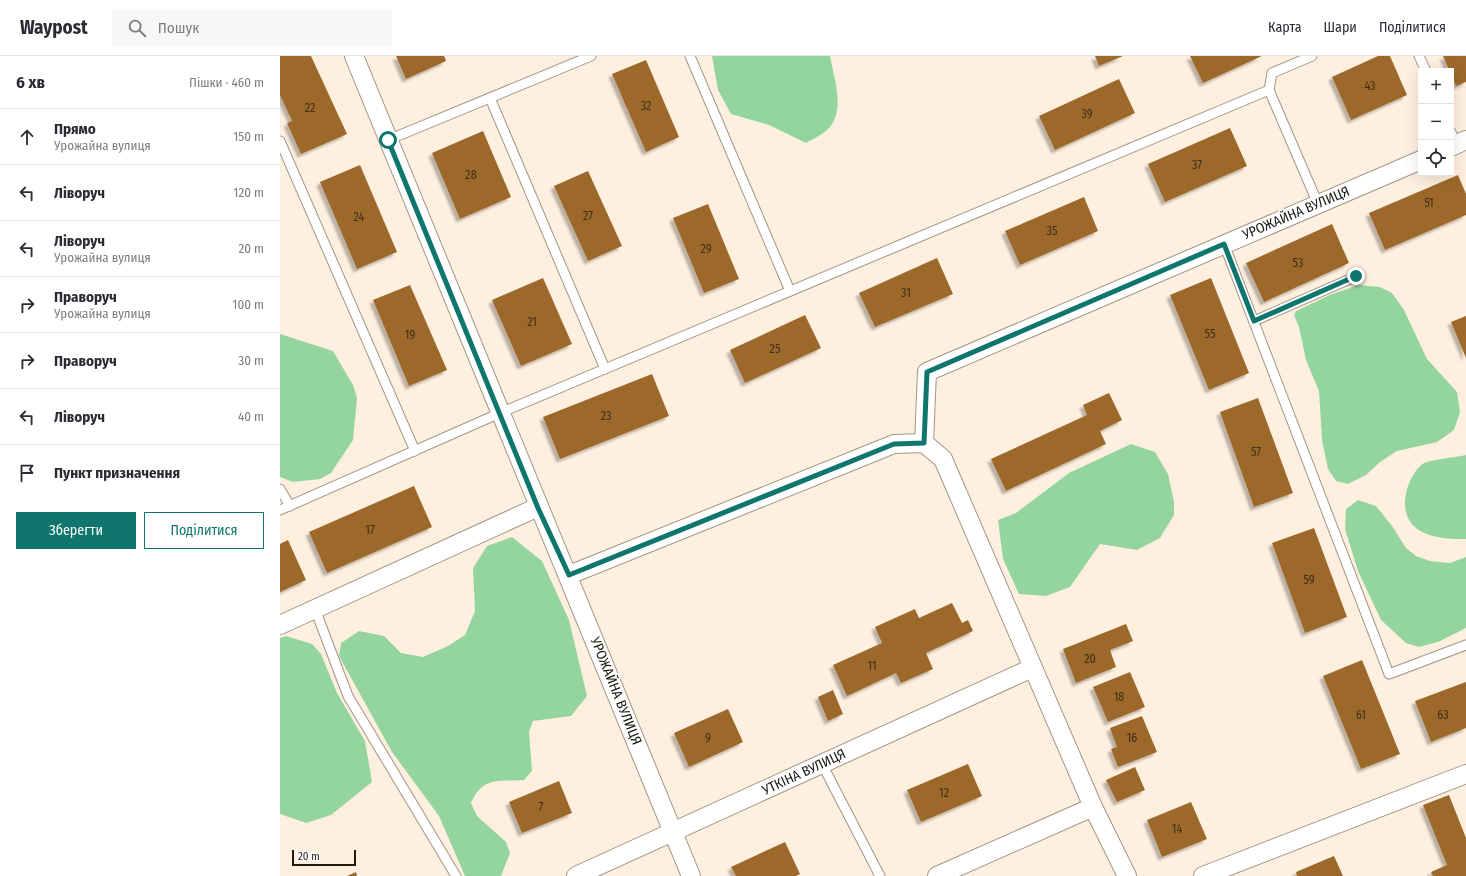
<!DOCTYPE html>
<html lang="uk">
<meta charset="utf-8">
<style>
body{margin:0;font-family:"Fira Sans Condensed",sans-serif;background:#f7f7f7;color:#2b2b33}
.controls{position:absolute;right:12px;top:12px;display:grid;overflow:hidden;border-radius:0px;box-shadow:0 4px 16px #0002}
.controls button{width:36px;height:36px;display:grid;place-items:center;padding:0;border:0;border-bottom:1px solid #e1e1e2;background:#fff;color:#2b2b33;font:20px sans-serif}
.scale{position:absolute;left:12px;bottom:10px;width:64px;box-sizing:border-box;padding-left:4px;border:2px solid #1f1a14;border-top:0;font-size:11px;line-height:14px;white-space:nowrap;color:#1f1a14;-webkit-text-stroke:3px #fff;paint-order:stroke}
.stop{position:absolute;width:12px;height:12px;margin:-9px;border:3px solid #0f766e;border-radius:50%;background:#fff}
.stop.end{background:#0f766e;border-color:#fff;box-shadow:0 1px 4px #0008}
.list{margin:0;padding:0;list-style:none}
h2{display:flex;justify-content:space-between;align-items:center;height:52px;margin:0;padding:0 16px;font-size:17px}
h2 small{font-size:13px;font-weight:400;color:#7c7c81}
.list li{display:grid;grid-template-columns:26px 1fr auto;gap:12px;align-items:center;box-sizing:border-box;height:56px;padding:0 16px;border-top:1px solid #e1e1e2}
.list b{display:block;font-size:15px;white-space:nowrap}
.list p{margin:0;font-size:13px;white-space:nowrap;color:#7c7c81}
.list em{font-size:13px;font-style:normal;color:#7c7c81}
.actions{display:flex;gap:8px;padding:12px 16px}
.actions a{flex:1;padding:9px 0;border:1px solid #0f766e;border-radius:0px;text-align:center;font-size:14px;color:#0f766e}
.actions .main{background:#0f766e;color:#fff}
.icon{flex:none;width:22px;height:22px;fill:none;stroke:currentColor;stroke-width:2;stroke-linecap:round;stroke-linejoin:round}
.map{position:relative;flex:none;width:1186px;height:820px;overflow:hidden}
header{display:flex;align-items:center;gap:24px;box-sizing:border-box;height:56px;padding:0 20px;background:#fff;border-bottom:1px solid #e1e1e2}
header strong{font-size:19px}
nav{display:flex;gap:22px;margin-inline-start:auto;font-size:14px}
.search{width:280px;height:36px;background:#f7f7f7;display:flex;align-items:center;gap:10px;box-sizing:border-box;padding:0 14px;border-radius:0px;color:#7c7c81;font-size:15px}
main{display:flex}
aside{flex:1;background:#fff}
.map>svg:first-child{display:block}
.green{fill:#94d59f}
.building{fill:#9c692a;filter:url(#shadow)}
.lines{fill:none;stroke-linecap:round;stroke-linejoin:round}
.lane-casing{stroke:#a39587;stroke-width:11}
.street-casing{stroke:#a39587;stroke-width:20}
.lane{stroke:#fff;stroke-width:9}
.street{stroke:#fff;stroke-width:18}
.route{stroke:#0f766e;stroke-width:5}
.labels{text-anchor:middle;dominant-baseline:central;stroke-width:3;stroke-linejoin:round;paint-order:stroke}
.number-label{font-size:12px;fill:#3e2e1a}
.street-label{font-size:14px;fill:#1f1a14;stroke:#fff}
</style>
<header>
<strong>Waypost</strong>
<div class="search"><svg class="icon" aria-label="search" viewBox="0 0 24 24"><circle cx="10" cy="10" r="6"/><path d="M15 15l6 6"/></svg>Пошук</div>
<nav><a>Карта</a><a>Шари</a><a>Поділитися</a></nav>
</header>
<main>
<aside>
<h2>6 хв<small>Пішки · 460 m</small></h2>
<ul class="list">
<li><svg class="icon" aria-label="ahead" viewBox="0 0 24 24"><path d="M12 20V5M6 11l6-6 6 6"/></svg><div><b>Прямо</b><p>Урожайна вулиця</p></div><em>150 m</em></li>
<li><svg class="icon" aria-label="left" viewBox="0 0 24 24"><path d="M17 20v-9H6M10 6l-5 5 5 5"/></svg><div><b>Ліворуч</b></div><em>120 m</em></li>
<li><svg class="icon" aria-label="left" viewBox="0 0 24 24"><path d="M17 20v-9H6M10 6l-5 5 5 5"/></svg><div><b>Ліворуч</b><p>Урожайна вулиця</p></div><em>20 m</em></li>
<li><svg class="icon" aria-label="right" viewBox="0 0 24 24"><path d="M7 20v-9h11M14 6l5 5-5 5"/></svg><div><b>Праворуч</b><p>Урожайна вулиця</p></div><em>100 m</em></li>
<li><svg class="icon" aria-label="right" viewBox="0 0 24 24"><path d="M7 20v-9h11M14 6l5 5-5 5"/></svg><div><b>Праворуч</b></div><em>30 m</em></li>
<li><svg class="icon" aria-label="left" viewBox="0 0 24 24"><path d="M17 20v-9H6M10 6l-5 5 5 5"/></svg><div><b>Ліворуч</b></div><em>40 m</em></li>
<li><svg class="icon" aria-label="arrive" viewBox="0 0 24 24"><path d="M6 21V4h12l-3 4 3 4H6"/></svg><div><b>Пункт призначення</b></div></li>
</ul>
<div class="actions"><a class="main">Зберегти</a><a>Поділитися</a></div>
</aside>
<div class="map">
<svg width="1186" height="820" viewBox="0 0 1186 820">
<defs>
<filter id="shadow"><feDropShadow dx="-3.5" dy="3.5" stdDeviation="1" flood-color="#0004"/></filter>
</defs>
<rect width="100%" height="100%" fill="#feefdf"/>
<g class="green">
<path d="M432,0H550C554,22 566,55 548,73C542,79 533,83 526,87L489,69L451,58L438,34Z"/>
<polygon points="1079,229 1100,231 1112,237 1124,254 1147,303 1177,336 1180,356 1174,374 1157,386 1117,395 1100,406 1086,419 1068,428 1056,425 1048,413 1042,384 1039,335 1026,304 1019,271 1014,259 1016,255 1052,238"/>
<polygon points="0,278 53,295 73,329 77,342 73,384 51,417 40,423 13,426 0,421"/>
<polygon points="851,388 875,396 888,418 894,446 894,459 880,482 857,494 820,488 790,531 766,540 739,538 723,503 718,464 736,457 789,417"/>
<path d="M1186,399V483C1152,484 1116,476 1127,433C1130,424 1135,413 1144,407C1151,404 1177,401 1186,399Z"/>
<polygon points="1078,444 1096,450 1112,470 1126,492 1136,500 1150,505 1170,507 1186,501 1186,572 1158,586 1139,591 1126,587 1101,564 1078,515 1065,473 1066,453"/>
<path d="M232,481L262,505L289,564L307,640L291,660L253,665L249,676L252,715L244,724C218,726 203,720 191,747L197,760L226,786L230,797L221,820H185L159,760L112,696L59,600L61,587L79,575L104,580L121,597L143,601L168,590L185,579L195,555L193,512L207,490Z"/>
<polygon points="6,580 32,588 41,598 57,637 85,685 92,726 51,759 26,767 0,758 0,582"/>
</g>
<g class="building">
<polygon points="0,0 31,0 67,78 21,98 7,67 12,65 0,39"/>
<polygon points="116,0 164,0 166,5 126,23"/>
<polygon points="815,0 843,0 819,10"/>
<polygon points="910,0 982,0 923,27"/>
<polygon points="1098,0 1110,0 1127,39 1071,64 1052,21"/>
<polygon points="1163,0 1186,0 1186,26 1176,30"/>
<polygon points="366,4 399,81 366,96 332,18"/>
<polygon points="839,23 855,57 775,94 759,60"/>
<polygon points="950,72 967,110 885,146 868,108"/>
<polygon points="203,75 231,141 180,163 152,97"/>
<polygon points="80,109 117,196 77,213 40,126"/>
<polygon points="308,115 342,190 308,205 274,130"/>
<polygon points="1178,119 1186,138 1186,159 1105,194 1089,157"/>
<polygon points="804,141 818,175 740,209 725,175"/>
<polygon points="428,148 459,223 424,237 393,162"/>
<polygon points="1052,168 1069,207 984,246 966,207"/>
<polygon points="657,202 673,238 595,271 579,237"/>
<polygon points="263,222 292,288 241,310 212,244"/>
<polygon points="931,222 969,317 929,334 890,239"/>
<polygon points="130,229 167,314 129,330 93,244"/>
<polygon points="525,259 541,292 465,327 450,294"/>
<polygon points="1186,260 1186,302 1171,266"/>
<polygon points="372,318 389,360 280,403 263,361"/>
<polygon points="829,337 842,364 820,375 826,388 726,435 711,403 807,359 803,349"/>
<polygon points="978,342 1013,437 974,451 940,356"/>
<polygon points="134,430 152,471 47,517 29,476"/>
<polygon points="1034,472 1067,561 1025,577 992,487"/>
<polygon points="8,484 26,524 0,536 0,488"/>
<polygon points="672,547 682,567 688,564 693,575 646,597 653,613 621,627 616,617 567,640 553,609 602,587 595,571 635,553 639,562"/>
<polygon points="846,568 853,585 830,594 836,611 796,627 783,593"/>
<polygon points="1082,604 1120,698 1081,713 1043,620"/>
<polygon points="850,616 865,651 828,666 813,631"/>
<polygon points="1186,626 1186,672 1151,686 1135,645"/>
<polygon points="553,634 563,658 548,665 538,641"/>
<polygon points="448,653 463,686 409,711 394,677"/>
<polygon points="862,660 877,696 838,711 831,693 837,691 830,672"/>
<polygon points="688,708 702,740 641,766 627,734"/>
<polygon points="855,711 865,734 837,746 826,724"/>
<polygon points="279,725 292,757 242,777 229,746"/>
<polygon points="1169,739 1186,782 1186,820 1153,820 1151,816 1167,809 1143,749"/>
<polygon points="911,746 927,783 882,801 867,764"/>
<polygon points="505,786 520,818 516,820 456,820 451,811"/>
<polygon points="1054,800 1063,820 1017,820 1016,816"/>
<polygon points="76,816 77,820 67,820"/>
</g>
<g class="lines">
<defs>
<g id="lane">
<polyline points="410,0 510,235"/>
<polyline points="1139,0 1146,15"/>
<polyline points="989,34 992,17 1032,0"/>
<polyline points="210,42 325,313"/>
<polyline points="1171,76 1176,88"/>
<polyline points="108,84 311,0"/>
<polyline points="0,85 135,395"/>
<polyline points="944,188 1109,618 1186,589"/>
<polyline points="974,265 1077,220"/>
<polyline points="0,433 10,450"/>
<polyline points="0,454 220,357 989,34 1038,148"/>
<polyline points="35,553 68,640 176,820"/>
<polyline points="542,708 600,820"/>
</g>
<g id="street">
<polyline points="74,0 411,820"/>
<polyline points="1171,91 1186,84"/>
<polyline points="644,387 647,316 1141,104"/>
<polyline points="289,519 614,388 644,387 663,403 813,751 847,820"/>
<polyline points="0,569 258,451"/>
<polyline points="296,820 752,612"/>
<polyline points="657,820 813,751"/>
<polyline points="923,820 1186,718"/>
</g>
</defs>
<use href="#lane" class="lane-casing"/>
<use href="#street" class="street-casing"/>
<use href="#lane" class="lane"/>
<use href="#street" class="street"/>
</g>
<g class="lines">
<polyline class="route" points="108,84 258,452 289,519 614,388 644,387 647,316 944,188 974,265 1076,220"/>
</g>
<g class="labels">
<g class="number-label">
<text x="1090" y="30">43</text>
<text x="366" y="50">32</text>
<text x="30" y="52">22</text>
<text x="807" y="58">39</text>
<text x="917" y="109">37</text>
<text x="191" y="119">28</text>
<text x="1149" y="147">51</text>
<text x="308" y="160">27</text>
<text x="79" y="161">24</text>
<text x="772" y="175">35</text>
<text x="426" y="193">29</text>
<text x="1018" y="207">53</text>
<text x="626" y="237">31</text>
<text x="252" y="266">21</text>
<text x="930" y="278">55</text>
<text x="130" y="279">19</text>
<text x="495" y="293">25</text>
<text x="326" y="360">23</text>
<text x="976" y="396">57</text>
<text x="90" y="474">17</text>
<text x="1029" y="524">59</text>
<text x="810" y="603">20</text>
<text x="592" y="610">11</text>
<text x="839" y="641">18</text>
<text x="1081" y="659">61</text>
<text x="1163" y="659">63</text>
<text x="428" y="682">9</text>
<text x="852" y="682">16</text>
<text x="664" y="737">12</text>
<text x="261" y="751">7</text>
<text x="897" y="773">14</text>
</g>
<g class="street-label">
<text transform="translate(1016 157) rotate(-23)">УРОЖАЙНА ВУЛИЦЯ</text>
<text transform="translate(336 635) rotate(68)">УРОЖАЙНА ВУЛИЦЯ</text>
<text transform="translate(524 716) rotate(-25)">УТКIНА ВУЛИЦЯ</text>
</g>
</g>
</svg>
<div class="controls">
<button>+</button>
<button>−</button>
<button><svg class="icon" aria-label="locate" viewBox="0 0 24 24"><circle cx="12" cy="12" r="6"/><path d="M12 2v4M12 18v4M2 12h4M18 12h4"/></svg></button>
</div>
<div class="scale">20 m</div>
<div class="stop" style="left:108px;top:84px"></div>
<div class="stop end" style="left:1076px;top:220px"></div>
</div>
</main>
